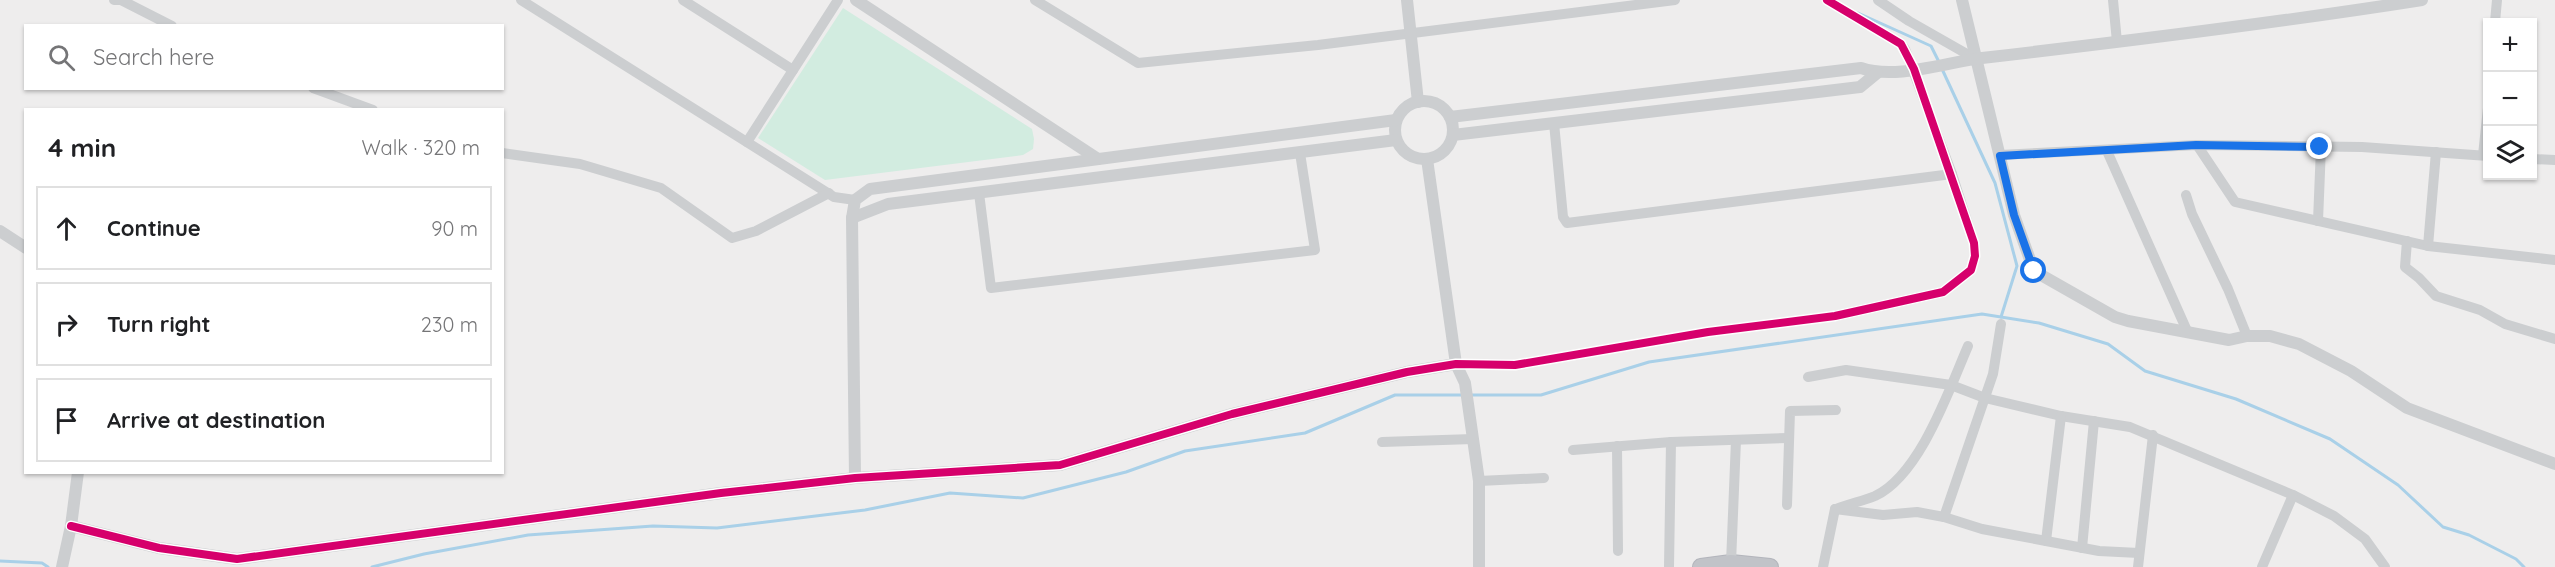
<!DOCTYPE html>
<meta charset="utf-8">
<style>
body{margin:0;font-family:Quicksand,sans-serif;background:#f6f6f6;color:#202124}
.controls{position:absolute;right:18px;top:18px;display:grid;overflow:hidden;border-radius:0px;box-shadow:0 2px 4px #0004}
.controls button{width:54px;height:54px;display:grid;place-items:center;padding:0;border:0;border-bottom:2px solid #e0e0e0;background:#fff;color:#202124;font:30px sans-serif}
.stop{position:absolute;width:18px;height:18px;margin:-14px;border:4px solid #1a73e8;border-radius:50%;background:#fff}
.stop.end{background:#1a73e8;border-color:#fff;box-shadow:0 2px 6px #0008}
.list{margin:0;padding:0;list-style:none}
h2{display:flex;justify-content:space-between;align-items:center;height:78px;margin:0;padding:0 24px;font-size:26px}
h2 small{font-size:20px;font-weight:400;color:#757577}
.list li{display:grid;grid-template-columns:39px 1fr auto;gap:18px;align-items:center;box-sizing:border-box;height:84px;margin:0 12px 12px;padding:0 12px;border:2px solid #e0e0e0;border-radius:0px}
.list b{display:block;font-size:22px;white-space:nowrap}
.list em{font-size:20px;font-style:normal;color:#757577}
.icon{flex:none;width:33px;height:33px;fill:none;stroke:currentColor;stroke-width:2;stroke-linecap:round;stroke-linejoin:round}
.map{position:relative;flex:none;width:2555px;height:567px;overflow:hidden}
.search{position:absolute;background:#fff;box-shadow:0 2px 4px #0004;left:24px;top:24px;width:480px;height:66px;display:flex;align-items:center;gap:15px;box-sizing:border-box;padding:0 21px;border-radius:0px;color:#757577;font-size:22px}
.panel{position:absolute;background:#fff;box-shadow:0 2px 4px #0004;left:24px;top:108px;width:480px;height:366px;border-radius:0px}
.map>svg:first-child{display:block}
.green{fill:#d2ece0}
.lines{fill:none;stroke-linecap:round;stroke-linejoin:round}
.stream{stroke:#a9d0e8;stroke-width:3}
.trunk-casing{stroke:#b3b5bc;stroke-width:18}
.minor{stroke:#ccced0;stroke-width:10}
.tertiary{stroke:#ccced0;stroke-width:12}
.trunk{stroke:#c1c3c8;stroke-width:16}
.cycleway-casing{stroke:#fff;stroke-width:11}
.cycleway{stroke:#d6006c;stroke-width:8}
.route{stroke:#1a73e8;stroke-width:8}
</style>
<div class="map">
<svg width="2555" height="567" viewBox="0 0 2555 567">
<rect width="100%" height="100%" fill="#eeeded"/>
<polygon class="green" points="843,8 1032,129 1034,139 1033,149 1023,155 825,180 758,138"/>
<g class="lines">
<g class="stream">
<polyline points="1858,13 1931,46 1939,62"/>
<polyline points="1942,69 1995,183 2017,266 2001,317"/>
<polyline points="1469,395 1541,395 1649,362 1982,314 2039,323 2108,344 2145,371 2236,399 2330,439 2398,485 2443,527 2469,535 2516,559 2524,567"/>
<polyline points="0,561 42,563 48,567"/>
<polyline points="372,567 424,554 528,535 653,526 717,528 865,510 950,493 1023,498 1126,472 1185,451 1305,433 1395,395 1463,395"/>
</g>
<defs>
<polyline id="trunk" points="1701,567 1731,563 1770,567"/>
</defs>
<use href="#trunk" class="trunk-casing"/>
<g class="minor">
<polyline points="114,0 121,0 172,26"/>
<polyline points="521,0 834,197 855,200"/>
<polyline points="683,0 793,70"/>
<polyline points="1035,0 1138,63 1318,45 1675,0"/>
<polyline points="1878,0 1909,21 1974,58"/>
<polyline points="2113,0 2117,42"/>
<polyline points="2495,22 2497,0"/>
<polyline points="313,88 373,110"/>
<polyline points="1554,123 1563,217 1567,223 1952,174"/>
<polyline points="747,142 838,0"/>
<polyline points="2197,145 2235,202 2428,246 2555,260"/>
<polyline points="2107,151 2188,333"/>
<polyline points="502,153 580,164 661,188 732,238 756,231 829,193"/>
<polyline points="2000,155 2197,145 2362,147 2488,156"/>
<polyline points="2483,155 2488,108"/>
<polyline points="2532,159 2555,160"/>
<polyline points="979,193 991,288 1315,250 1300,153"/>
<polyline points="2186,195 2192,214 2228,289 2247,336"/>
<polyline points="2318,221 2321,147"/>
<polyline points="2407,241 2405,267 2419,278 2436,296 2480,310 2505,324 2555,339"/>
<polyline points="2428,246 2436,152"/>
<polyline points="1456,364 1515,365 1708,332 1835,316 1943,292 1971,270 1975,256 1974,243 1952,174 1905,49 1901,44 1827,0"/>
<polyline points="1808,377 1846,370 1951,385 1985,398 2061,416 2130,427 2293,495 2334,516 2365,539 2385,567"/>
<polyline points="1382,442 1473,439"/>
<polyline points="1617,446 1618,551"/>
<polyline points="1573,450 1671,442 1788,438"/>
<polyline points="1479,481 1544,478"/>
<polyline points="1787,505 1790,411 1836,410"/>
<polyline points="1835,509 1883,515 1917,512 1944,517 1982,529 2046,541 2099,551 2139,553"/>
<path d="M1836,509C1848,504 1863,501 1875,496C1920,475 1949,390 1968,346"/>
<polyline points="1944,517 1993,374 2001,324"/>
<polyline points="2046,541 2061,416"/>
<polyline points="2082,548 2094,421"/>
<polyline points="1731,563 1736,440"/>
<polyline points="1669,567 1671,442"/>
<polyline points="1823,567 1835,509"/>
<polyline points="2138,567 2153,435"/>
<polyline points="2262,567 2293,495"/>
</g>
<g class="tertiary">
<polyline points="856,0 1098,159"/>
<polyline points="1407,0 1418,102"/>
<polyline points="1962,0 2014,215 2034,271 2115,317 2128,321 2229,340 2247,336 2270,336 2299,344 2351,371 2407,408 2555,464"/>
<circle cx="1424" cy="130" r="29"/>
<path d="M1450,117L1861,68C1896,80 1946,62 1982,58C2129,41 2276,23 2422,0"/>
<polyline points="1453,135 1860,87 1877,73"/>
<polyline points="1427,159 1456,364 1465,383 1479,481 1479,567"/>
<polyline points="852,218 888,204 1396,140"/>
<polyline points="0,231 26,248"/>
<polyline points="855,478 852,218 855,200 870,189 1396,120"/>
<polyline points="71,526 159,548 237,559 721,493 855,478 1060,465 1232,414 1407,372 1456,364"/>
<polyline points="62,567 71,526 78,472"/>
</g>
<use href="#trunk" class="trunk"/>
<defs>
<polyline id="cycleway" points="71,526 159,548 237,559 721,493 855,478 1060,465 1232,414 1407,372 1456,364 1515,365 1708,332 1835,316 1943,292 1971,270 1975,256 1974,243 1914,69 1901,44 1827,0"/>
</defs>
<use href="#cycleway" class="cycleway-casing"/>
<use href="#cycleway" class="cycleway"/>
</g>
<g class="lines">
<polyline class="route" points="2034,271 2014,215 2000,156 2196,145 2320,147"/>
</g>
</svg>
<div class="controls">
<button>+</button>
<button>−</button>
<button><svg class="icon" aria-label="layers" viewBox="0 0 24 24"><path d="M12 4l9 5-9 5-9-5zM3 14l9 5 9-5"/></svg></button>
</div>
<div class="stop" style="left:2034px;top:271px"></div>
<div class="stop end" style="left:2320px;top:147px"></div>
<div class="search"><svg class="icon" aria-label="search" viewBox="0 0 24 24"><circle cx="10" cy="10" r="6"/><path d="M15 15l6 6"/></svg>Search here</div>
<section class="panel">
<h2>4 min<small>Walk · 320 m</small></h2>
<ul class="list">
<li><svg class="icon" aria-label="ahead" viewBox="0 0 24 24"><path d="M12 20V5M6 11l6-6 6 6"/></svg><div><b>Continue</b></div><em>90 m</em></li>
<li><svg class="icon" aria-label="right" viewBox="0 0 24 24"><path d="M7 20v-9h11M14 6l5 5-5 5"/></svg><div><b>Turn right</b></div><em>230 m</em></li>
<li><svg class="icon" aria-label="arrive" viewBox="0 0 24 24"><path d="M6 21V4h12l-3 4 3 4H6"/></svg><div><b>Arrive at destination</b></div></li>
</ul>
</section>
</div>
